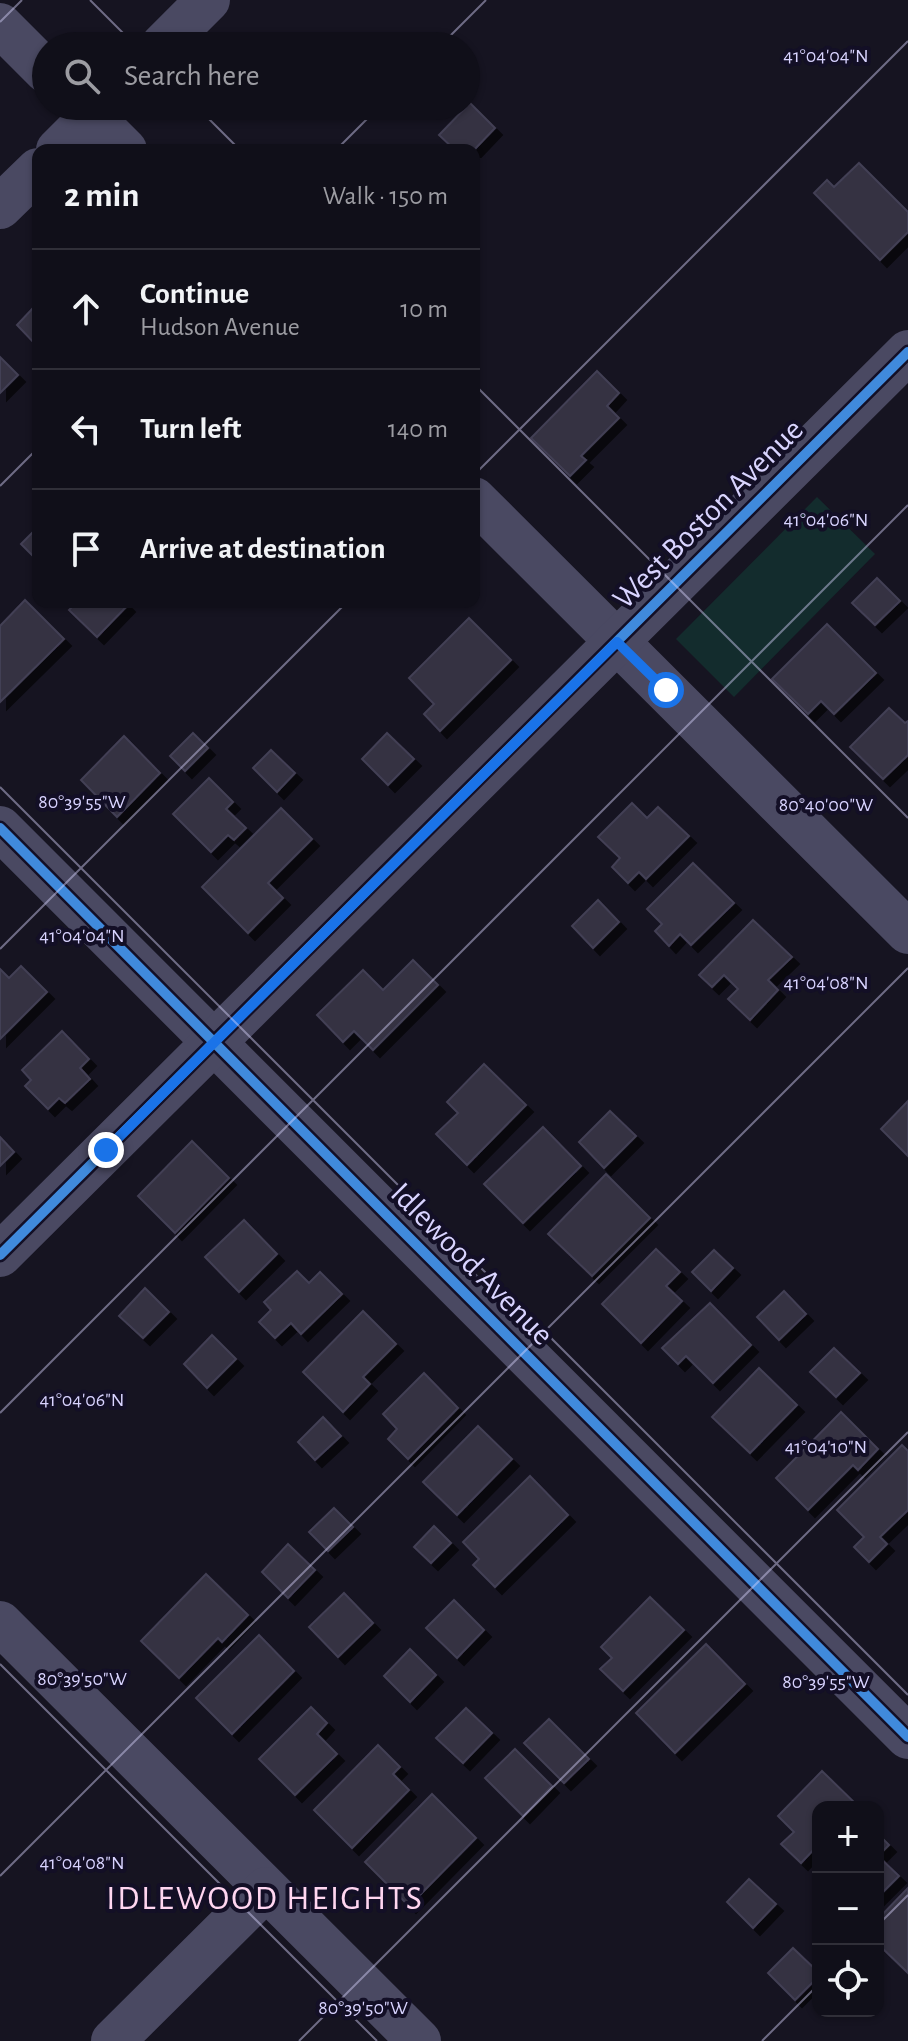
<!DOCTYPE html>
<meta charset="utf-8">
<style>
body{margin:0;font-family:"Alegreya Sans",sans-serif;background:#1e1d26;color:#f1f3f6}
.controls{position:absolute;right:24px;bottom:24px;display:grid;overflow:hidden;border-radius:16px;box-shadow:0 2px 6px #0004}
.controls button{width:72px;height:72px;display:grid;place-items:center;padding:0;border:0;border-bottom:2px solid #302f38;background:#100f19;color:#f1f3f6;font:40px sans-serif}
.stop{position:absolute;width:24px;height:24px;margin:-18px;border:6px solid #1a73e8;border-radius:50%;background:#fff}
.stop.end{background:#1a73e8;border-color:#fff;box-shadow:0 2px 8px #0008}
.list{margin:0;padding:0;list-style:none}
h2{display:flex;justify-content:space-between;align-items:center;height:104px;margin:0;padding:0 32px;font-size:34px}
h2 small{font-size:26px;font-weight:400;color:#9c9ca2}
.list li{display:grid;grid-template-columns:52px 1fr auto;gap:24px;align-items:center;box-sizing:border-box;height:120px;padding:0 32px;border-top:2px solid #302f38}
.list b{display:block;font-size:30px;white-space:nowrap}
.list p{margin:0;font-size:26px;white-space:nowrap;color:#9c9ca2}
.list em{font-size:26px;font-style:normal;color:#9c9ca2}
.icon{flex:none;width:44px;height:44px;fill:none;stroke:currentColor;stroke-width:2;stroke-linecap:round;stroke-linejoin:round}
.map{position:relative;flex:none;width:908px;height:2041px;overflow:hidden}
.search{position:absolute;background:#100f19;box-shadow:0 2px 6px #0004;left:32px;top:32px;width:448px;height:88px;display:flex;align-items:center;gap:20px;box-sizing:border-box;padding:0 28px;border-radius:44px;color:#9c9ca2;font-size:30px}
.panel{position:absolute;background:#100f19;box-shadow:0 2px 6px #0004;left:32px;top:144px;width:448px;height:464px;border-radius:16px}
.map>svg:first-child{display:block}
.green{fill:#132c2d}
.building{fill:#343243;stroke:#433f54;stroke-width:2;filter:url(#shadow)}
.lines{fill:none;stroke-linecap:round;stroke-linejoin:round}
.minor{stroke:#4a4962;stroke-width:44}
.cycleway-casing{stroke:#130f26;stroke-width:15}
.cycleway{stroke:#408adc;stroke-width:10}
.route{stroke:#1a73e8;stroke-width:10}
.ticks{fill:none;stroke:#d9d4ff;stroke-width:2;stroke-opacity:0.45}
.labels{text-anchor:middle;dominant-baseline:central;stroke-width:8;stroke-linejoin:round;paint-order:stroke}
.street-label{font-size:32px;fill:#d9d4ff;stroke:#130f26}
.neighbourhood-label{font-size:34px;letter-spacing:2px;fill:#ffd6f0;stroke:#130f26}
.ticks-label{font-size:20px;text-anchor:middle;fill:#d9d4ff;stroke:#130f26;stroke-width:8;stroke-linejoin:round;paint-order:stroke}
</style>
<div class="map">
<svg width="908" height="2041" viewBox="0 0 908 2041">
<defs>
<filter id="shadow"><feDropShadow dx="7" dy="7" stdDeviation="0" flood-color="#0009"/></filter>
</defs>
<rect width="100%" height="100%" fill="#161421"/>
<polygon class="green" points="817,497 875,554 734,697 676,639"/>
<g class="building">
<polygon points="470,103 495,128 474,150 455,150 439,135"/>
<polygon points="859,163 908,212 908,232 880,260 814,193 827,180 834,187"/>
<polygon points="33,308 38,313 38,347 17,325"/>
<polygon points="0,357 18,375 0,393"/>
<polygon points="597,371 619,393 607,406 619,418 581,456 586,460 570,476 531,438"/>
<polygon points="38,527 38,561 21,544"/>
<polygon points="877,578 900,601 875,625 852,603"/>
<polygon points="25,600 64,639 0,702 0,626"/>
<polygon points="77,602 125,602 128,605 97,637 69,610"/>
<polygon points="469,618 511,660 440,731 424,714 434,704 409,678"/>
<polygon points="827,624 876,673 834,714 821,701 808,714 772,679"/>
<polygon points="889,708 905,723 908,721 908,755 883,779 850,747"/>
<polygon points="193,733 208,748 185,771 170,756"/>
<polygon points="387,733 414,759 388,785 362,759"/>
<polygon points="124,736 160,773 117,817 81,780"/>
<polygon points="271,750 295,773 277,792 253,768"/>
<polygon points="209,778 233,802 226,809 246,828 234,840 228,835 211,852 173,814"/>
<polygon points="632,803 647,818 658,807 689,836 646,879 639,872 628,883 612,867 620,858 598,837"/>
<polygon points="281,808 312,839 268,883 283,898 248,933 202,887"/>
<polygon points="693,863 734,903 691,945 680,934 669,946 655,931 662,924 647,909"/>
<polygon points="598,900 619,922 593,948 572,926"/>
<polygon points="753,920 792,957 768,980 778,990 750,1020 728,999 738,989 724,975 712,987 699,975"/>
<polygon points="413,960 438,985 373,1050 354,1031 343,1042 317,1015 363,970 383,990"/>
<polygon points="21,966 47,992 0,1039 0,969 9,978"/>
<polygon points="62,1031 89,1059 80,1068 90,1079 65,1103 59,1098 48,1109 25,1086 31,1080 22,1070"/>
<polygon points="484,1064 526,1105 467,1165 436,1134 458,1113 447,1102"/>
<polygon points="908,1101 908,1156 881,1129"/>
<polygon points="610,1111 636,1136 604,1168 579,1142"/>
<polygon points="543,1127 581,1166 523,1223 484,1184"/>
<polygon points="0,1137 14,1152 0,1166"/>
<polygon points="192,1141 229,1178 175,1233 138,1196"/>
<polygon points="606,1174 650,1218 592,1276 548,1234"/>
<polygon points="244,1220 277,1254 239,1292 205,1257"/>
<polygon points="656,1249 680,1272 666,1286 682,1301 641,1343 602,1304"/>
<polygon points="714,1250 733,1268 711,1291 692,1272"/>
<polygon points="297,1271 309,1283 320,1272 342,1294 301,1334 291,1323 275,1338 259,1322 271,1310 264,1302"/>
<polygon points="145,1288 169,1312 143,1338 119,1316"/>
<polygon points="784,1291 806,1314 779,1340 757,1317"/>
<polygon points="710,1303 751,1345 713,1383 686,1356 678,1364 662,1348"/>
<polygon points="363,1311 396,1344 363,1377 370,1384 343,1412 303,1372"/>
<polygon points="212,1335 236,1359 207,1388 184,1364"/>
<polygon points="834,1348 860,1373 836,1397 810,1372"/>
<polygon points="759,1368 797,1405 750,1453 712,1417"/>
<polygon points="424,1373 458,1408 408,1459 388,1439 397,1429 383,1414"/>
<polygon points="841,1412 878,1449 858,1470 853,1465 808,1510 776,1478"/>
<polygon points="323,1417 341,1436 315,1460 298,1442"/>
<polygon points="478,1426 512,1459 457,1515 423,1482"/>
<polygon points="902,1445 908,1451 908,1510 880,1537 887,1544 869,1562 854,1547 864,1537 837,1510"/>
<polygon points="530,1476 568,1515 495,1587 473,1565 479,1559 463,1542"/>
<polygon points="334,1508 353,1527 328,1551 309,1532"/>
<polygon points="434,1526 451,1543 431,1563 414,1547"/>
<polygon points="288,1544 315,1570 288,1598 262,1572"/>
<polygon points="206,1574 248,1615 222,1642 218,1638 179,1678 141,1641"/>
<polygon points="344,1593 373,1623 338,1657 309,1627"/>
<polygon points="650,1597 684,1630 623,1691 600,1669 612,1658 601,1647"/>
<polygon points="454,1600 484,1630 457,1658 426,1628"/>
<polygon points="259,1635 294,1671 232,1734 196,1698"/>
<polygon points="706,1644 745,1684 675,1753 636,1713"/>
<polygon points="410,1649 436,1675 410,1702 384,1676"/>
<polygon points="311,1707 327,1723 317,1734 337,1754 295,1795 259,1759"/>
<polygon points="466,1708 492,1733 463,1763 436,1738"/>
<polygon points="549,1719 589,1759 564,1783 524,1743"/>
<polygon points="378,1745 400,1767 393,1774 409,1790 352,1848 314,1810"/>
<polygon points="515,1749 552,1786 523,1816 485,1778"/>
<polygon points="822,1771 857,1805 818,1807 818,1845 801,1863 781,1844 794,1832 778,1816"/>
<polygon points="432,1794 476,1838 409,1906 365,1862"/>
<polygon points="878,1834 889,1845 878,1856 899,1876 878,1897"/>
<polygon points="749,1879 776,1904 753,1928 727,1902"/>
<polygon points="908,1888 908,1973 878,1944 878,1919"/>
<polygon points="793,1948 818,1972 818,1977 795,2000 768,1973"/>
</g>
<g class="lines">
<g class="minor">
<polyline points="0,25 46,71"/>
<polyline points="162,46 208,0"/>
<polyline points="81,106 125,150"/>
<polyline points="58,150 102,106"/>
<polyline points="0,207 38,170"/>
<polyline points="474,499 908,932"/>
<polyline points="0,828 908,1737"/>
<polyline points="0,1255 908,352"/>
<polyline points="0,1623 419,2041"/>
<polyline points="113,2041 266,1889"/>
</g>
<defs>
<g id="cycleway">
<polyline points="0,828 908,1737"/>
<polyline points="0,1255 908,352"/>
</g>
</defs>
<use href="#cycleway" class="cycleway-casing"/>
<use href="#cycleway" class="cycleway"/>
</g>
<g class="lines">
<polyline class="route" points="106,1150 617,642 666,690"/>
</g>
<path class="ticks" d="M90,0L136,46M0,22L22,0M440,46L486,0M196,106L240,150M336,150L380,106M474,384L908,818M474,475L908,41M0,486L38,448M0,787L908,1695M0,949L347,602M0,1413L908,505M0,1664L377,2041M0,1876L908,968M878,1925L908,1895M299,2041L908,1432M762,2041L818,1985"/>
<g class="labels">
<g class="street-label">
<text transform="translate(708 514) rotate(-45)">West Boston Avenue</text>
<text transform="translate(472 1264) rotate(45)">Idlewood Avenue</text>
</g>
<g class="neighbourhood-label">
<text x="265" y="1899">IDLEWOOD HEIGHTS</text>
</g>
</g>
<g class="ticks-label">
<text x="826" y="62">41°04'04"N</text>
<text x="826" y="526">41°04'06"N</text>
<text x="82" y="808">80°39'55"W</text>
<text x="826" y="811">80°40'00"W</text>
<text x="82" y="942">41°04'04"N</text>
<text x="826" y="989">41°04'08"N</text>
<text x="82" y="1406">41°04'06"N</text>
<text x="826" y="1453">41°04'10"N</text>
<text x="82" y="1685">80°39'50"W</text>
<text x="826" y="1688">80°39'55"W</text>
<text x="82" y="1869">41°04'08"N</text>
<text x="363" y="2014">80°39'50"W</text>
</g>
</svg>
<div class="controls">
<button>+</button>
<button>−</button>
<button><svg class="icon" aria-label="locate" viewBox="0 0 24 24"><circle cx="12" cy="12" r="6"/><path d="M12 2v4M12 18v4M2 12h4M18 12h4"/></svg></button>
</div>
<div class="stop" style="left:666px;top:690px"></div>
<div class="stop end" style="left:106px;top:1150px"></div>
<div class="search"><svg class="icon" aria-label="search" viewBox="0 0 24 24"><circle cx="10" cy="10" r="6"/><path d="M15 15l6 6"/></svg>Search here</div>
<section class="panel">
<h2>2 min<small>Walk · 150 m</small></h2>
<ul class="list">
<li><svg class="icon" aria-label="ahead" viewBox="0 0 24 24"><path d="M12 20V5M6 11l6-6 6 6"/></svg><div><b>Continue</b><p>Hudson Avenue</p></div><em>10 m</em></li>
<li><svg class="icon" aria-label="left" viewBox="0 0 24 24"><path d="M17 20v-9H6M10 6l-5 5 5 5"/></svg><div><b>Turn left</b></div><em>140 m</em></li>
<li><svg class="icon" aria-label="arrive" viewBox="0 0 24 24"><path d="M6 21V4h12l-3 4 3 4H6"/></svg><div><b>Arrive at destination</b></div></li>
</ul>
</section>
</div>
